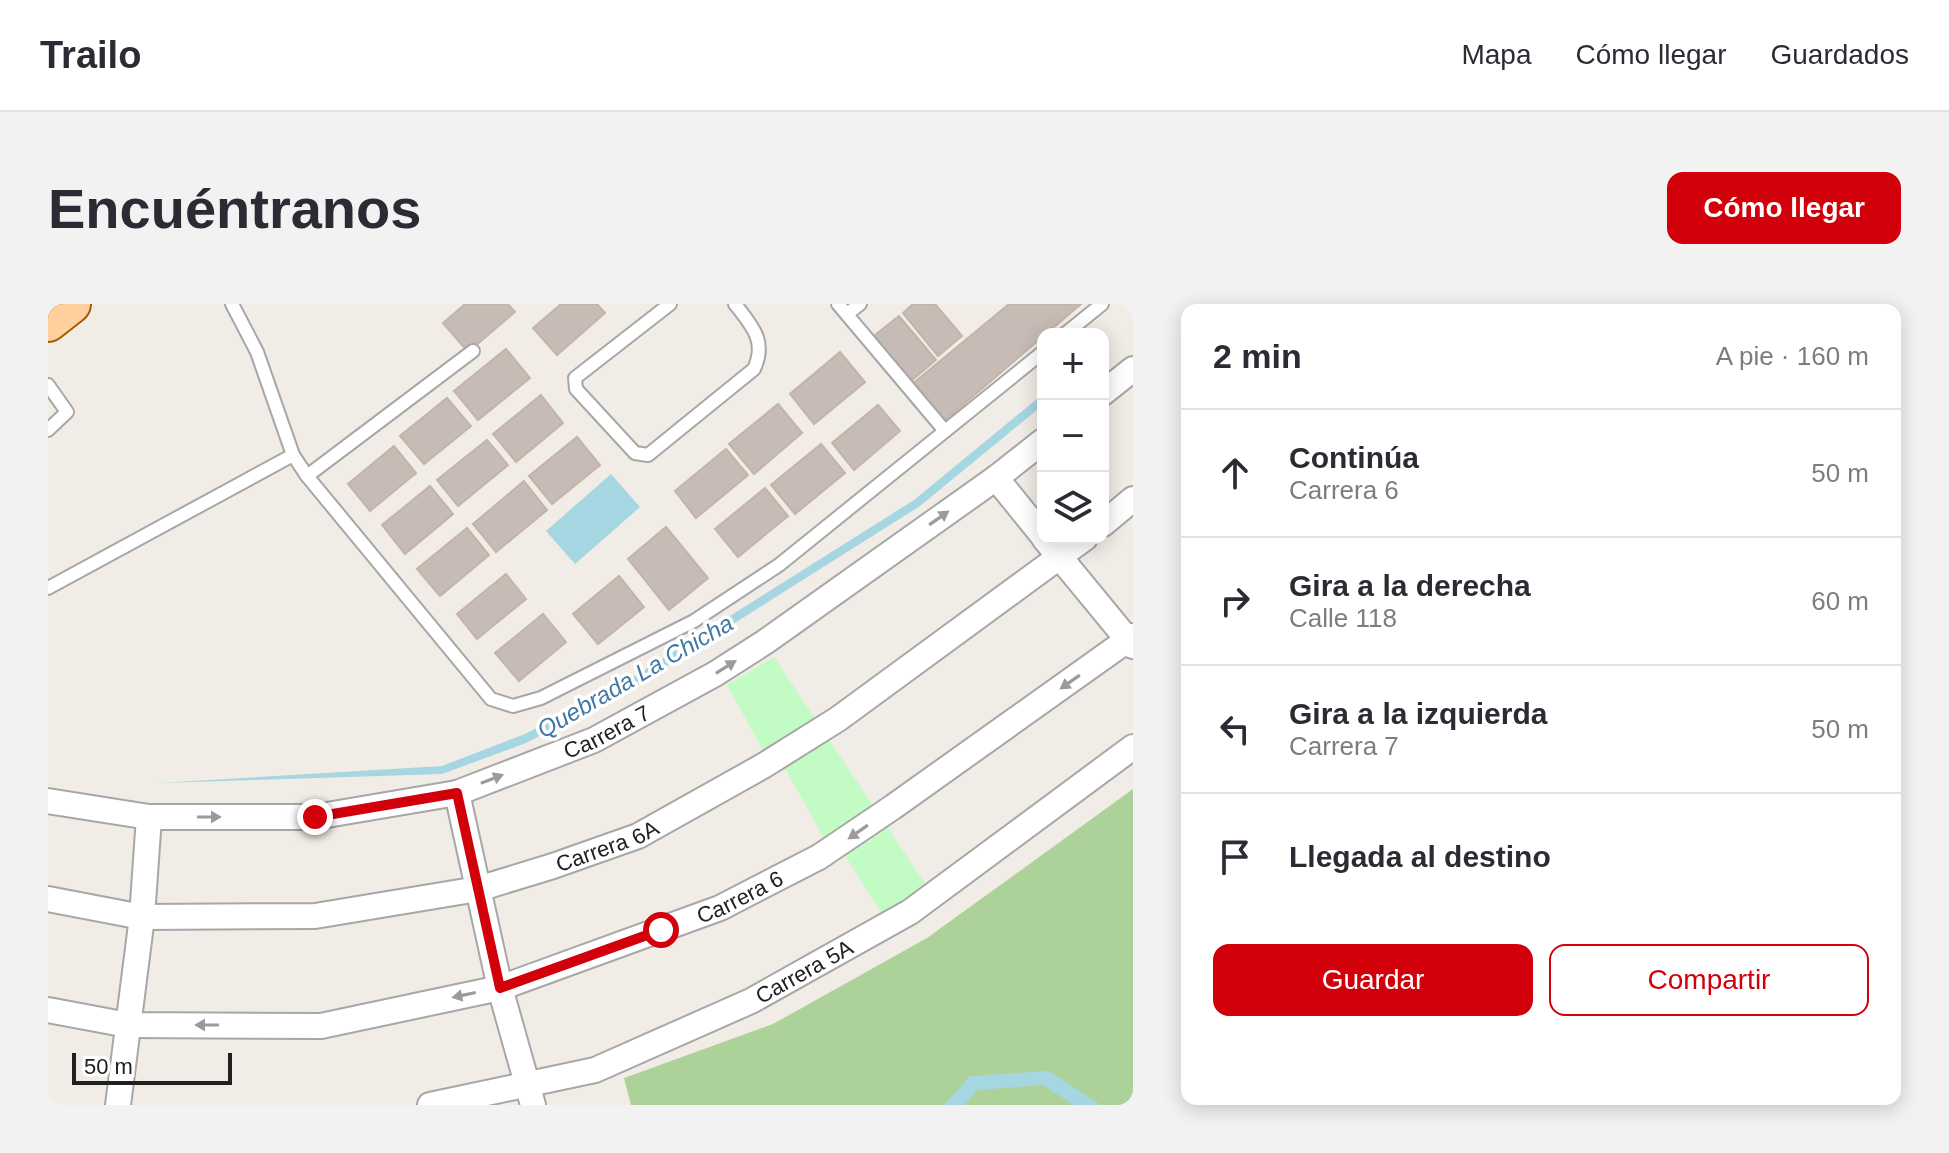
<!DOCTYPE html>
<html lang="es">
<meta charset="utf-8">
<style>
body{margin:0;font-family:Helvetica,sans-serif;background:#f2f2f3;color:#2b2b33}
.controls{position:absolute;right:24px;top:24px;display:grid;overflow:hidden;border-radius:16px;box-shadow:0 4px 20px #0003}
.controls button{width:72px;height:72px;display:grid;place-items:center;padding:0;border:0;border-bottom:2px solid #e1e1e2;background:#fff;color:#2b2b33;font:40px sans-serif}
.scale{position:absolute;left:24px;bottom:20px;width:160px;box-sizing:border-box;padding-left:8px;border:4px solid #202020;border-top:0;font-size:22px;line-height:28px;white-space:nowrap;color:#202020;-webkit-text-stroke:6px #fff;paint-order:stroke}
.stop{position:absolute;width:24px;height:24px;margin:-18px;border:6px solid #d1000b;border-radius:50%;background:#fff}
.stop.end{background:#d1000b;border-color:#fff;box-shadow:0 2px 8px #0008}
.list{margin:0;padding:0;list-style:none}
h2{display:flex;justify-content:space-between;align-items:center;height:104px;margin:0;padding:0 32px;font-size:34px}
h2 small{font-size:26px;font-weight:400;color:#7c7c81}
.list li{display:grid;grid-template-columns:52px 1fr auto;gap:24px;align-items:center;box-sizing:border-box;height:128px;padding:0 32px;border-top:2px solid #e1e1e2}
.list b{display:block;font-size:30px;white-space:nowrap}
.list p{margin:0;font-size:26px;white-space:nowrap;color:#7c7c81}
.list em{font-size:26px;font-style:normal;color:#7c7c81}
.actions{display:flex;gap:16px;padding:24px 32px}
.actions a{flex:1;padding:18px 0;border:2px solid #d1000b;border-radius:16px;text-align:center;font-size:28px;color:#d1000b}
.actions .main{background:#d1000b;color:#fff}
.icon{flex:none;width:44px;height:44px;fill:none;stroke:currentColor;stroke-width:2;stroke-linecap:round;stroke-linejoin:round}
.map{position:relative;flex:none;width:1085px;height:801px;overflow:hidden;border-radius:16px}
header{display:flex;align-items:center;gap:48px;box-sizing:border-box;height:112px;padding:0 40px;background:#fff;border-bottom:2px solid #e1e1e2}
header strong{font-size:38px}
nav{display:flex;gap:44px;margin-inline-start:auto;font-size:28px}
.intro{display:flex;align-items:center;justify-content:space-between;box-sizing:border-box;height:192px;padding:0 48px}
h1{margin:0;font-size:56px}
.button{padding:20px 36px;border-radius:16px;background:#d1000b;color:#fff;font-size:28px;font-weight:700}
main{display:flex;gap:48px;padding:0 48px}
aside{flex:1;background:#fff;border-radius:16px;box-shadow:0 4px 20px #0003}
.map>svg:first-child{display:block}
.forest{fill:#add299}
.park{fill:#c2fcc4}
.water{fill:#a5d6e1}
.building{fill:#c6bcb5;stroke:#c4b3a8;stroke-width:2}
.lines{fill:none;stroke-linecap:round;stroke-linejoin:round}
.lane-casing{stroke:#a7a7a7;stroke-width:16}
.street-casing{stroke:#a7a7a7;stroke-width:28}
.primary-casing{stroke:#9d6000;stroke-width:42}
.lane{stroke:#fff;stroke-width:12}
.street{stroke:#fff;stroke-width:24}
.primary{stroke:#ffd09e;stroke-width:38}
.oneway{fill:#9b9b9b}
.route{stroke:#d1000b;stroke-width:10}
.labels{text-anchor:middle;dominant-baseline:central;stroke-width:7;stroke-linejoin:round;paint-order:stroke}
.street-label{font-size:22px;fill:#202020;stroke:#fff}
.water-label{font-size:24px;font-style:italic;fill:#4278a6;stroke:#fff}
</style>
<header>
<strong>Trailo</strong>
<nav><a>Mapa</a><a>Cómo llegar</a><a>Guardados</a></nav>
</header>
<div class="intro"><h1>Encuéntranos</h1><a class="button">Cómo llegar</a></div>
<main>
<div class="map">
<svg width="1085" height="801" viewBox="0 0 1085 801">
<rect width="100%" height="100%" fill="#f1ede6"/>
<polygon class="forest" points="1085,485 1085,801 583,801 576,774 725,720 879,634"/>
<polygon class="park" points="726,353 886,593 842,622 797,552 788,556 738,466 728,470 679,381"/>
<g class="water">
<polygon points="995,90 995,101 872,202 584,384 478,439 394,470 110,479 394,462 477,430 579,377 866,196"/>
<polygon points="563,170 592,203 527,260 498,227"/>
<polygon points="1001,767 1053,801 1026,801 995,781 930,786 916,801 896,801 922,772"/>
</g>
<g class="building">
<polygon points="417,0 460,0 467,8 420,48 395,19"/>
<polygon points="513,0 549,0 557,9 509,51 485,24"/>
<polygon points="865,0 887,0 914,32 890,52 855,9"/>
<polygon points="961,0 1033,0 896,117 863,81"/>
<polygon points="851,12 888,56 863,77 826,32"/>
<polygon points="458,45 482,74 430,116 406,87"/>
<polygon points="792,48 817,78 766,120 742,90"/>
<polygon points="493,91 515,119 468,158 445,130"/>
<polygon points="399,94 423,122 376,160 352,132"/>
<polygon points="730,100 754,129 706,170 681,140"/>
<polygon points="830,101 852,127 806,166 784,139"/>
<polygon points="529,133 552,161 504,200 481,172"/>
<polygon points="439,136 460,161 410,202 389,176"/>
<polygon points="773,140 797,169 747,210 723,181"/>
<polygon points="346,142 368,169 322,207 300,180"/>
<polygon points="678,145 700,171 648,214 627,187"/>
<polygon points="476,177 499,206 448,248 425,220"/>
<polygon points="382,182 405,210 357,250 334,221"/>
<polygon points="717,184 740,212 690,253 667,225"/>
<polygon points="618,223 660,274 621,306 580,255"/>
<polygon points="419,224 441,251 392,292 369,265"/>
<polygon points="458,270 478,295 429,335 409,310"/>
<polygon points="571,272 596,303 550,340 525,310"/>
<polygon points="495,310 518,338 471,377 447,349"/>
</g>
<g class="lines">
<defs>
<g id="lane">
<polyline points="184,0 209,48 245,151 259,172 443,395 465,402 493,394 646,317 731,261 995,48"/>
<path d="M622,0L527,74L528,85L587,149L600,151L706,65C719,37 704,22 687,0"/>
<polyline points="790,0 897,127"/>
<polyline points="799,10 812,0"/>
<polyline points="1017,30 1054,0"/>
<polyline points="0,81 19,108 0,126"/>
<polyline points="259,172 425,47"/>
<polyline points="0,284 245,151"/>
</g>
<g id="street">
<polyline points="1055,89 1085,65"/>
<polyline points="948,174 995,232"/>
<polyline points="1055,220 1085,195"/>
<polyline points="996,234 1085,342"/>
<polyline points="409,489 452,684 485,801"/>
<path id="s1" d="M0,497L101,513H267L409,489L546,436L667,370L717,338L948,174L995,137"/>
<path id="s2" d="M0,595L94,613L267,612L430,585L505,562L590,532L715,462L790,415L1037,234"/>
<path id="s3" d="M0,706L80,721L273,722L452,684L672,604L771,553L845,503L1085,332"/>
<polyline points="70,801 94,613 101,513"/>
<path id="s4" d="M382,801L547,766L703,697L862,608L1085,443"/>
</g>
<polyline id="primary" points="0,18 23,0"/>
</defs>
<use href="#lane" class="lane-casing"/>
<use href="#street" class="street-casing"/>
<use href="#primary" class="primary-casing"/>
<use href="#lane" class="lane"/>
<use href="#street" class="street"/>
<use href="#primary" class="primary"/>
</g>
<defs><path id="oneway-solid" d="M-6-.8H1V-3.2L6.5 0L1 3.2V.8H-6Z" transform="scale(2)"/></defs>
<g class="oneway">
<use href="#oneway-solid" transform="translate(891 214) rotate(-35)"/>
<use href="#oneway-solid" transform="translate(678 363) rotate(-32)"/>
<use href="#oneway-solid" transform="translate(1022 378) rotate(145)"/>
<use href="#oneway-solid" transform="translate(444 475) rotate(-21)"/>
<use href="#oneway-solid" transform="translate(161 513)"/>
<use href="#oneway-solid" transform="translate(810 528) rotate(145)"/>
<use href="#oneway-solid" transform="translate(416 691) rotate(168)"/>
<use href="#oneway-solid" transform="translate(159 721) rotate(-180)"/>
</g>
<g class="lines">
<polyline class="route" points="267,513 409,489 452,684 613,626"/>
</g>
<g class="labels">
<g class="street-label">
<text stroke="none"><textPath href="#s1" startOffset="574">Carrera 7</textPath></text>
<text stroke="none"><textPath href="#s2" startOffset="570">Carrera 6A</textPath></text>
<text stroke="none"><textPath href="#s3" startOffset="714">Carrera 6</textPath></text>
<text stroke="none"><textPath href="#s4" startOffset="400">Carrera 5A</textPath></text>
</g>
<g class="water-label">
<text transform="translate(587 372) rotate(-30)">Quebrada La Chicha</text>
</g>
</g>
</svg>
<div class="controls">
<button>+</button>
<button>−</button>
<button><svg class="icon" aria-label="layers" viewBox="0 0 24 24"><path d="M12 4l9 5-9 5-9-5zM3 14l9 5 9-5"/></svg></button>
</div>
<div class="scale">50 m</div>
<div class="stop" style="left:613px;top:626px"></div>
<div class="stop end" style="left:267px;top:513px"></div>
</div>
<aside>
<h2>2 min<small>A pie · 160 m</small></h2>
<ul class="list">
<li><svg class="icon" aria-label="ahead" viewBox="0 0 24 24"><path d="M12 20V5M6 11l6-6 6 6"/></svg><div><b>Continúa</b><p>Carrera 6</p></div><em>50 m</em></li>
<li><svg class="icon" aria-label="right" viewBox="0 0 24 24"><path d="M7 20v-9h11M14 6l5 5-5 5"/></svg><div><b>Gira a la derecha</b><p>Calle 118</p></div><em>60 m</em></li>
<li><svg class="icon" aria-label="left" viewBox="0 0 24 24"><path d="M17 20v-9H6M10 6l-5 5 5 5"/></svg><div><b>Gira a la izquierda</b><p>Carrera 7</p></div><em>50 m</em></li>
<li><svg class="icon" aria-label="arrive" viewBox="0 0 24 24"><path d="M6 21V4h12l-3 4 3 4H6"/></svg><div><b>Llegada al destino</b></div></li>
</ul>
<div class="actions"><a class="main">Guardar</a><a>Compartir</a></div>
</aside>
</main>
